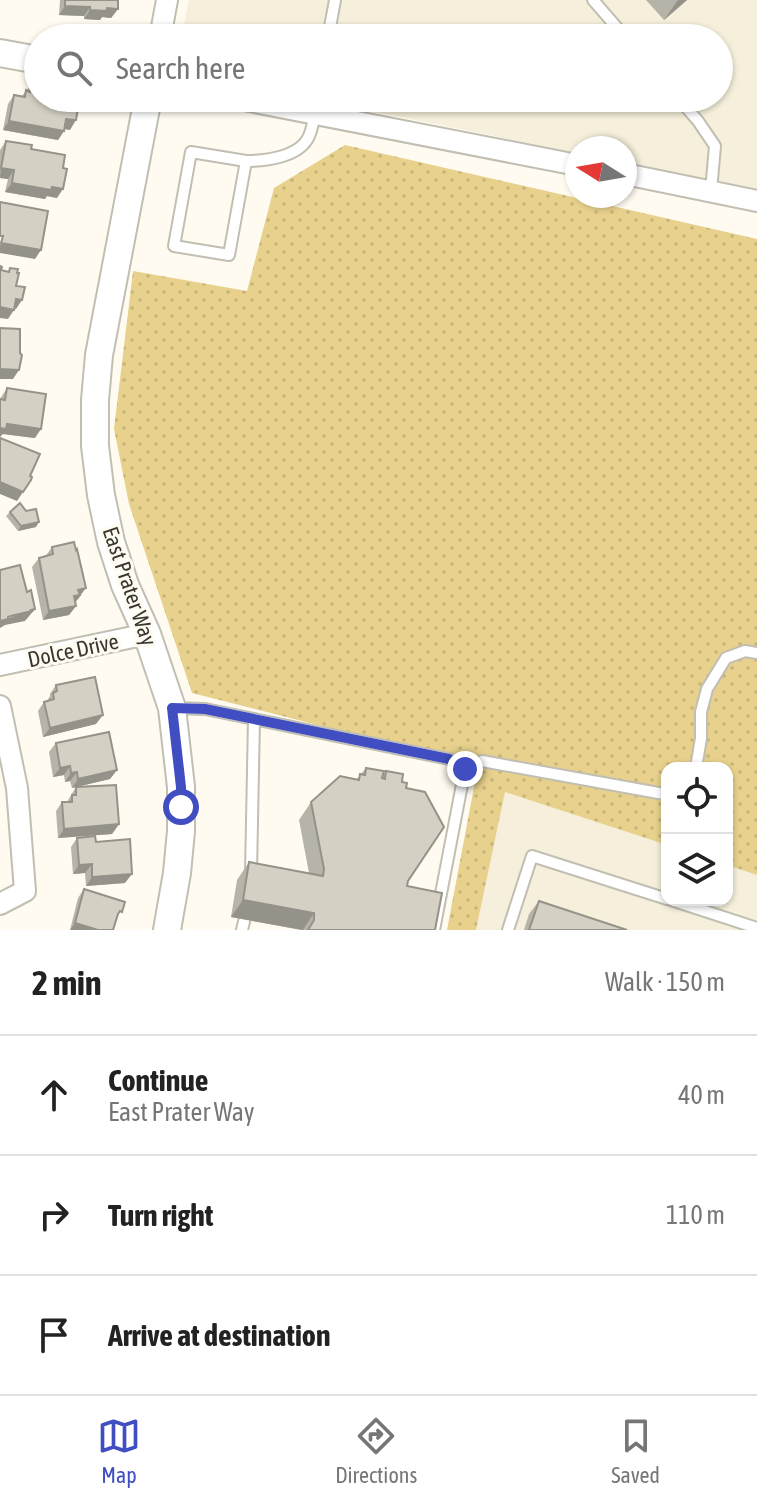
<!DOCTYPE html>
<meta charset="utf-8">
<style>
body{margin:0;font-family:"Asap Condensed",sans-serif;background:#f2f2f2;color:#222}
.controls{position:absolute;right:24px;bottom:24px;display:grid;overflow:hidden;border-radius:16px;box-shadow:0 2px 6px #0004}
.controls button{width:72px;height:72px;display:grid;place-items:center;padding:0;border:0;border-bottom:2px solid #e0e0e0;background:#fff;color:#222;font:40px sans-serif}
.compass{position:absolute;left:565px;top:136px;width:72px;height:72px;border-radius:50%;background:#fff;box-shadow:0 2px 6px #0004;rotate:281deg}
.stop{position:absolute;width:24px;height:24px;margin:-18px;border:6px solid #404ec2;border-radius:50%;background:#fff}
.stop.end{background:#404ec2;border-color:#fff;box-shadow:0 2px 8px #0008}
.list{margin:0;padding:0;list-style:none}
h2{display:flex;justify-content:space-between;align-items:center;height:104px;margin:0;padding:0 32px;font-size:34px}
h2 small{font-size:26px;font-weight:400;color:#767676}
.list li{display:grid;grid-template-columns:52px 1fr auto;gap:24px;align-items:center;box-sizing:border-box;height:120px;padding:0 32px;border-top:2px solid #e0e0e0}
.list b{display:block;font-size:30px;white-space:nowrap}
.list p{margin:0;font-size:26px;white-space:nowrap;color:#767676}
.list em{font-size:26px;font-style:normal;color:#767676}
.icon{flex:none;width:44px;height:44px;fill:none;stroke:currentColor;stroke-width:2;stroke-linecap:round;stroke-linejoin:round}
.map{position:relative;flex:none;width:757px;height:930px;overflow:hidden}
.search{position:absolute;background:#fff;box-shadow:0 2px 6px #0004;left:24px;right:24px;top:24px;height:88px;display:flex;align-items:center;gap:20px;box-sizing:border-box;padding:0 28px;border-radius:44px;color:#767676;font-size:30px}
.sheet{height:464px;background:#fff}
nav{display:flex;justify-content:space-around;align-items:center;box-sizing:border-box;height:112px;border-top:2px solid #e0e0e0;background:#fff;font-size:22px;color:#767676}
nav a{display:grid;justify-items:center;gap:4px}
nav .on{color:#404ec2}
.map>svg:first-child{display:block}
.built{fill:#f5efdb}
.grass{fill:url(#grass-dots)}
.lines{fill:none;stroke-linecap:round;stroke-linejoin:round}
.service-casing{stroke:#c1beb2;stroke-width:14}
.minor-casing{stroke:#c1beb2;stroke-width:24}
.tertiary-casing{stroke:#c1beb2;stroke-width:30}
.service{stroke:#fff;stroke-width:10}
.minor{stroke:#fff;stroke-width:20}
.tertiary{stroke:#fff;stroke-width:26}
.wall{fill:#b6b3a9}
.shaded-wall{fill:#949289}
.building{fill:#d4d0c4;stroke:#949289;stroke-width:2}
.route{stroke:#404ec2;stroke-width:10}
.labels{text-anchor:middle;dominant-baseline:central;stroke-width:6;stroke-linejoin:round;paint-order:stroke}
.street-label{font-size:22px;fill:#373631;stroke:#fffbf1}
</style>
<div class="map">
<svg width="757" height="930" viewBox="0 0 757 930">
<defs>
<pattern id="grass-dots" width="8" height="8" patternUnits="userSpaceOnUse" patternTransform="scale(2)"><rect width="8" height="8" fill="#e7d18c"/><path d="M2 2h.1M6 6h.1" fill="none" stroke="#c7b479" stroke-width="1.8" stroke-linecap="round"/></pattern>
</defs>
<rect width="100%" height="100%" fill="#fffbf1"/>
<g class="built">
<polygon points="189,0 757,0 757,189 625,162 625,148 577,148 577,153 307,98 719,98 719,38 181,38"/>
<polygon points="505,792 667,845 667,900 727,900 727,865 757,875 757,930 476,930"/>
</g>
<polygon class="grass" points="345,145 757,239 757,875 727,865 727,768 667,768 667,845 505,792 476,930 447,930 478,766 192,693 129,504 114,429 133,271 247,291 274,188"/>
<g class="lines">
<defs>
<g id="service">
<polyline points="593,0 626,38"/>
<polyline points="328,38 335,0"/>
<polyline points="678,98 698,121 715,146 711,191"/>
<path d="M246,161L191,152L174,246L229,255L246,161C266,161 300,157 309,136C314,125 315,110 317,98"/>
<polyline points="172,708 205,709 449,759 465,769 434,930"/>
<polyline points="696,768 701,738 701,712 707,689 726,658 745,651 757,653"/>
<polyline points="465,769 482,761 664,794 667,792"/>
<polyline points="251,873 254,719"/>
<polyline points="671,900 757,928"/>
<polyline points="242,930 247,909"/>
<polyline points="508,930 532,856 667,899"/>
</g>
<g id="minor">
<polyline points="160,38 167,0"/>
<polyline points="234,98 577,165"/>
<polyline points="625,174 757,201"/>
<polyline points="0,665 147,634"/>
<polyline points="0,706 17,788 25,891 0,904"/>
</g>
<g id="tertiary">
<polyline points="0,53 38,60"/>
<polyline points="148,98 99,355 95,400 95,446 101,495 111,542 125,585 147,634 172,708 181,787 181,831 177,873 167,930"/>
</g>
</defs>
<use href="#service" class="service-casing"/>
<use href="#minor" class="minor-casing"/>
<use href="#tertiary" class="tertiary-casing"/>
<use href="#service" class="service"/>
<use href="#minor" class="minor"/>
<use href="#tertiary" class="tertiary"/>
</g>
<g class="wall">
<polygon points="60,0 118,0 118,9 111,18 102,17 100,20 84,19 84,16 59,15"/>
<polygon points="646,0 687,0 664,20"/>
<polygon points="32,84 70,130 65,129 58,140 3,130 8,104 14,95 21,97"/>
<polygon points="6,141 31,149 57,198 47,196 45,199 5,192 8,179 0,178 0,150"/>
<polygon points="7,388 35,438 3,434 0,399"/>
<polygon points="10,512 36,527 18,531 6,516"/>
<polygon points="52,547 80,597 75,602 76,606 69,615 43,620 32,567 39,558 45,557"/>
<polygon points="56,685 96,724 43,737 38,711 44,702 47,701 50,696 50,694"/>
<polygon points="56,743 117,770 110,779 72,788 70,781 65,782 64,775 53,777 49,752"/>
<polygon points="366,768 383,776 386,771 402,782 406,788 408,881 407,886 435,930 301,930 231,917 237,880 249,862 309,873 299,820 311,802 356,780"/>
<polygon points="76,787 119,824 112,834 58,838 56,811 62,802 67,802"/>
<polygon points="77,838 96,842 125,883 86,886 85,873 73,874 71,847"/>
<polygon points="84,889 113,930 70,930 78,898"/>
<polygon points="539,901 627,930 524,930 529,914"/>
</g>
<g class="shaded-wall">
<polygon points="678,0 687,0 664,20"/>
<polygon points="65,6 90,7 84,16 59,15"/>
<polygon points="107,8 118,9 111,18 102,17 100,20 84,19 90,10"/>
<polygon points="66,119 76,120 70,130 60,128"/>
<polygon points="9,121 64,131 58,140 3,130"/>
<polygon points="1,168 14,170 8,179 0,178"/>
<polygon points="12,183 52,187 63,189 57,198 47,196 45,199 5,192"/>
<polygon points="1,243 41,250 35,259 0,253 0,245"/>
<polygon points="16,299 22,300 16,309 10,308"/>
<polygon points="0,307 14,310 8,319 0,318"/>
<polygon points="0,369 19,370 13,379 0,379"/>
<polygon points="7,424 41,429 35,438 3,434 0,437 0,428"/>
<polygon points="0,482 23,492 17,501 0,494"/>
<polygon points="39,522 36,527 18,531 21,526"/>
<polygon points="86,588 74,604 67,605 78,590"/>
<polygon points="76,606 69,615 43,620 49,611"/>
<polygon points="35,609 25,621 5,625 0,628 0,621"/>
<polygon points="103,715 96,724 43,737 50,728"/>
<polygon points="70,766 64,775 53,777 60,768"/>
<polygon points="117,770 110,779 72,788 78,779"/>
<polygon points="77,772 70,781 65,782 71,773"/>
<polygon points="119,824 112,834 58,838 64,829"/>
<polygon points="92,864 85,873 73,874 79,865"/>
<polygon points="132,874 125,883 86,886 92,877"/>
<polygon points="243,900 314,913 303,930 231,917"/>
<polygon points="75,923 98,930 70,930"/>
</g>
<g class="building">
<polygon points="65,0 118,0 118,9 107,8 106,11 90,10 90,7 65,6"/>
<polygon points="32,84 38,85 38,98 80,98 76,120 66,119 64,131 9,121 14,95 25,97 26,90 30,92"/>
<polygon points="6,141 32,145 31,149 65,155 63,168 67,169 63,189 52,187 51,190 12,183 14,170 1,168"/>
<polygon points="0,202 48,211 41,250 1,243 3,236 0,236"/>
<polygon points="0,266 2,267 1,270 9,272 10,268 18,269 17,273 19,273 16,286 25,287 22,300 16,299 14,310 0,307"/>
<polygon points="0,328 20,329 20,353 22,355 19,370 0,369"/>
<polygon points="7,388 46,394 41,429 7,424 6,429 0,428 0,399 5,400"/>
<polygon points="0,438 40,454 30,476 32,477 31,480 23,492 0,482"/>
<polygon points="20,503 26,511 36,509 39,522 21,526 10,512"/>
<polygon points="74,542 76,550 77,549 86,588 78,590 80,595 74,596 76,606 49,611 39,558 53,554 52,547"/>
<polygon points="20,565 27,592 31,590 35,609 31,610 32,611 11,616 8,617 8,619 0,621 0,570"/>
<polygon points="95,677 103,715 50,728 44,702 54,699 53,693 57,691 56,685"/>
<polygon points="109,732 117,770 78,779 77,772 71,773 70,766 60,768 56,743"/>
<polygon points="366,768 384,771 382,778 385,779 386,771 403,774 402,782 407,783 406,788 425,792 444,827 408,881 407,886 442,893 435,930 308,930 314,920 314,913 243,900 249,862 323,876 324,869 311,802 340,776 359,780 360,774 365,775"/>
<polygon points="116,785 119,824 64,829 62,802 72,802 72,795 76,795 76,787"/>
<polygon points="95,836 96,842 130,839 132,874 92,877 92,864 79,865 77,838"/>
<polygon points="84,889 125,902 122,912 120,911 118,914 113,930 98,930 75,923"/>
<polygon points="539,901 627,930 529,930"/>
</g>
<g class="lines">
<polyline class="route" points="181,807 181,787 172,708 205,709 449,759 465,769"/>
</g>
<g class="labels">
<g class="street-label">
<text transform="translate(130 586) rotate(71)">East Prater Way</text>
<text transform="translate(73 650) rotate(-12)">Dolce Drive</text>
</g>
</g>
</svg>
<div class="controls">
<button><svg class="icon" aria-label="locate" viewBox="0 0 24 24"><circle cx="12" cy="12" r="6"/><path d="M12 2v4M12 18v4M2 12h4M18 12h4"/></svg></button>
<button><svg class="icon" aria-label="layers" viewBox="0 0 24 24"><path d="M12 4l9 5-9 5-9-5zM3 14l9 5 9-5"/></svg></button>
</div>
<svg class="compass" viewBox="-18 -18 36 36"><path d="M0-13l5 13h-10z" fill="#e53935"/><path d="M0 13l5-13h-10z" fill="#767676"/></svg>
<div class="stop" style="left:181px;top:807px"></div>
<div class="stop end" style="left:465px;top:769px"></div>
<div class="search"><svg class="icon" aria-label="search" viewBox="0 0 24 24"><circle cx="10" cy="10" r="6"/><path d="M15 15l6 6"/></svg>Search here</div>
</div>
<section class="sheet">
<h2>2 min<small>Walk · 150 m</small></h2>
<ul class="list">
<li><svg class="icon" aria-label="ahead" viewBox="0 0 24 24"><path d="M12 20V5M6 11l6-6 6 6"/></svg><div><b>Continue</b><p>East Prater Way</p></div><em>40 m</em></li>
<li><svg class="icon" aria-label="right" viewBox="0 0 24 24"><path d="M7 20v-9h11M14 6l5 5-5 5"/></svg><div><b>Turn right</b></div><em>110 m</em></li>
<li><svg class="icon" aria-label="arrive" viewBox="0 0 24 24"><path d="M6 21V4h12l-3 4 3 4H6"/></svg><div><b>Arrive at destination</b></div></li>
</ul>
</section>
<nav>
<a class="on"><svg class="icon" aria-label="map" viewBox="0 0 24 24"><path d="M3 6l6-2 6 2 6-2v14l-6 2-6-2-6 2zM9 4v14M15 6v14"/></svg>Map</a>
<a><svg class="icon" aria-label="directions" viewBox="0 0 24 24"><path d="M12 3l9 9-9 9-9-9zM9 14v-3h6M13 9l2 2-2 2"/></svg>Directions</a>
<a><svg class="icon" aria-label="saved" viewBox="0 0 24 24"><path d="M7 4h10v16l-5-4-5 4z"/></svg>Saved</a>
</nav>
